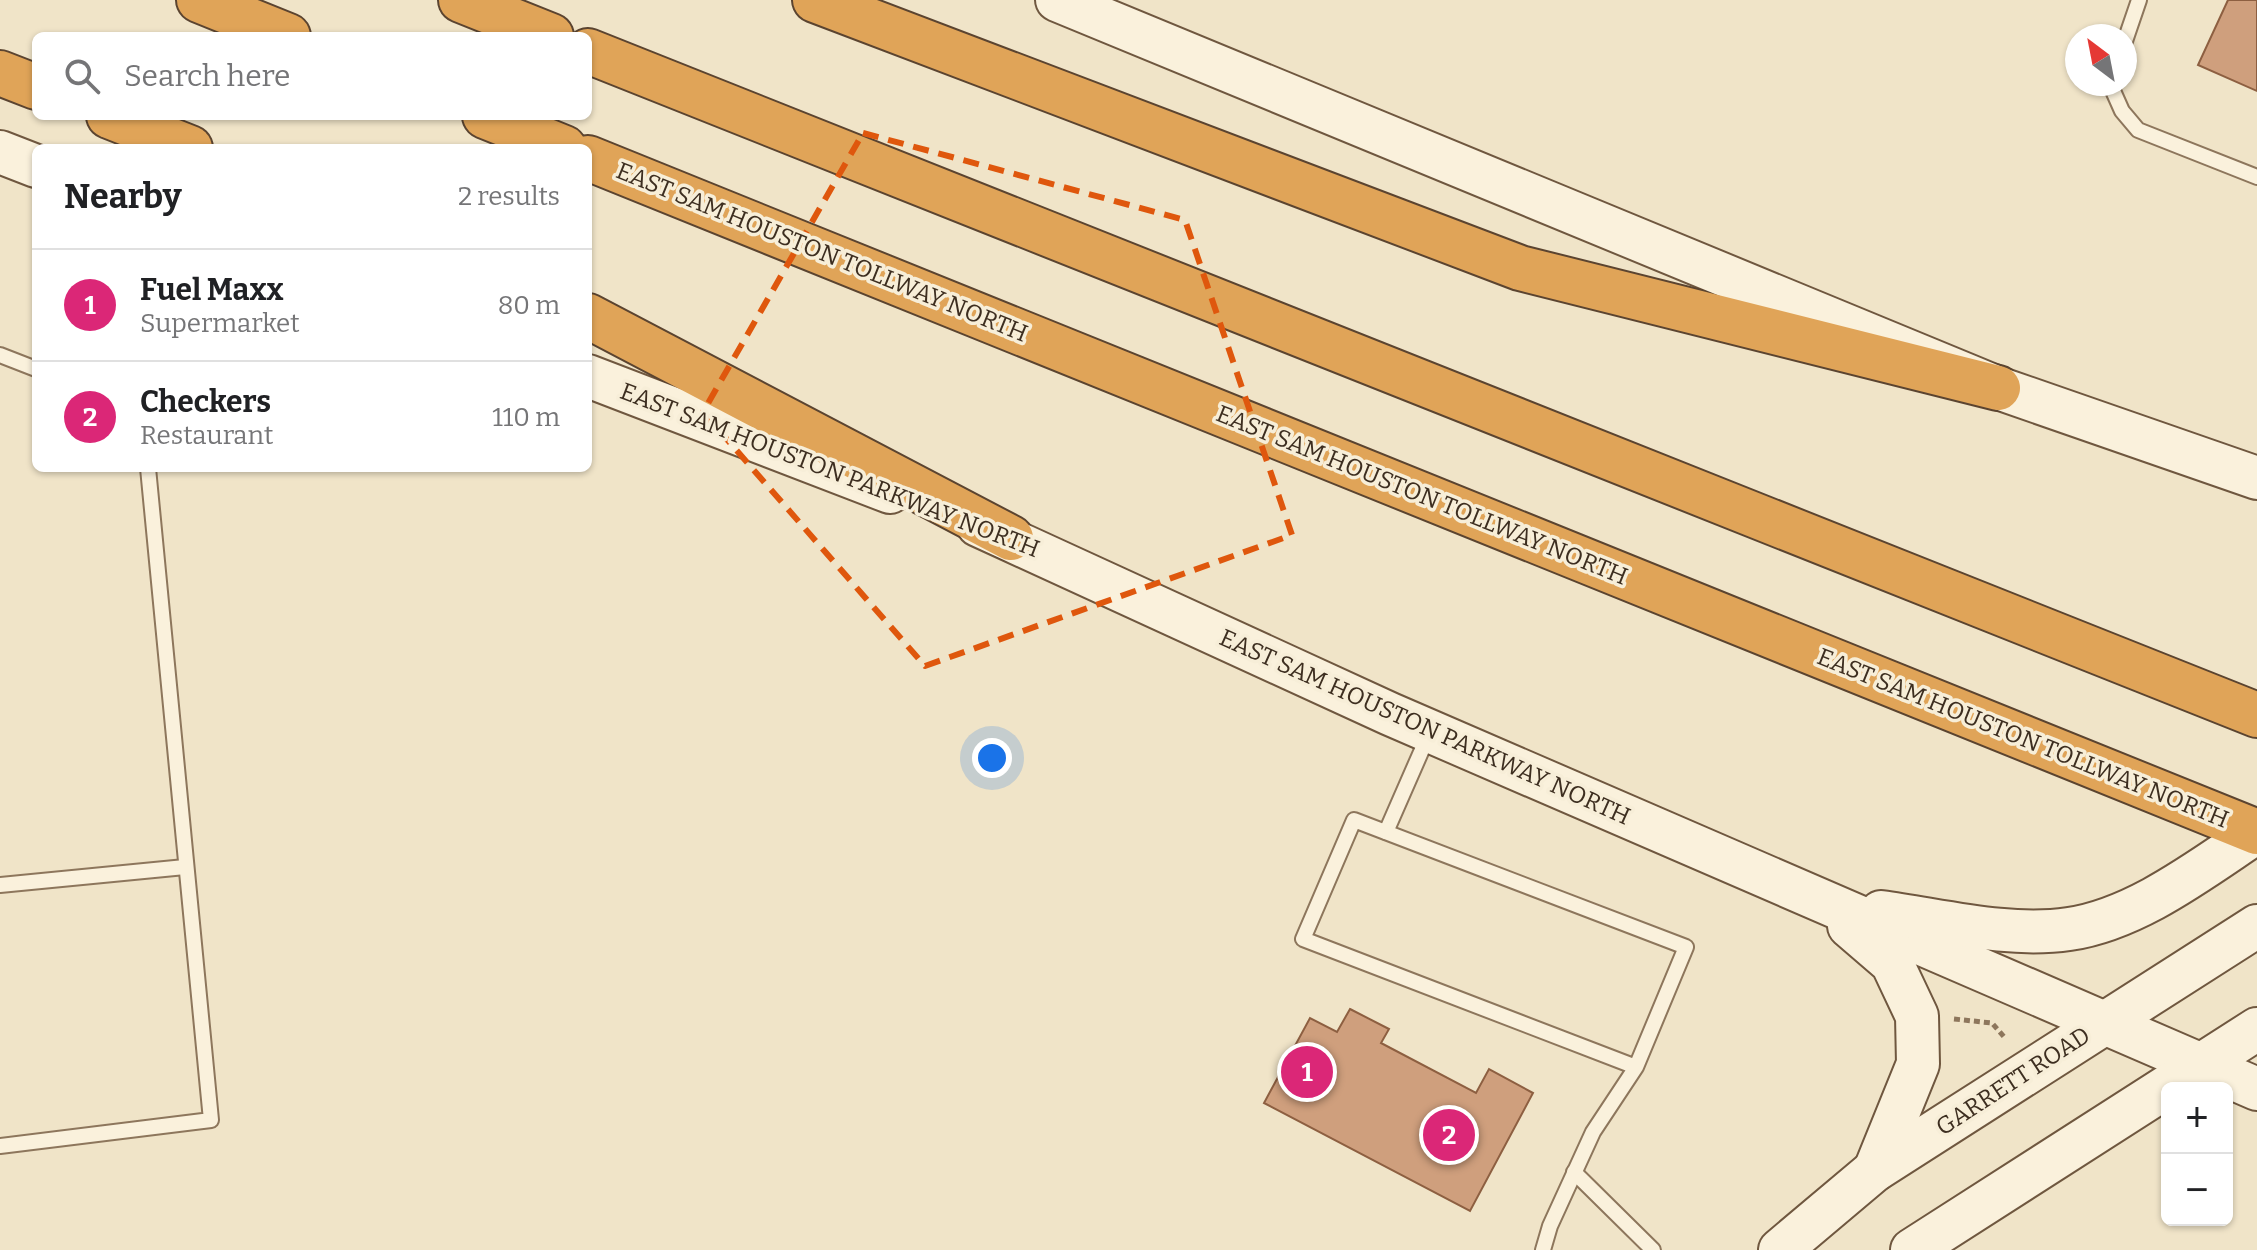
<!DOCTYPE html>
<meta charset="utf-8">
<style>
body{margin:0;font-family:Bitter,serif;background:#f6f6f6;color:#202124}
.controls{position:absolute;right:24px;bottom:24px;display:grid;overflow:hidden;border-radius:12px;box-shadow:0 2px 6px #0004}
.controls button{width:72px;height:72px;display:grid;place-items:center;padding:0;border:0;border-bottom:2px solid #e0e0e0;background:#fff;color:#202124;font:40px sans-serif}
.compass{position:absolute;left:2065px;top:24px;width:72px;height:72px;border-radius:50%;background:#fff;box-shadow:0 2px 6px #0004;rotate:328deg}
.you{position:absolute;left:992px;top:758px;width:28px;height:28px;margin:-20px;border:6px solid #fff;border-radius:50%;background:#1a73e8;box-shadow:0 0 0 12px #1a73e833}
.badge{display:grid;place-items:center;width:52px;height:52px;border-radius:50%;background:#db2777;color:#fff;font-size:26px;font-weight:700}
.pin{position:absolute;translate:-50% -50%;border:4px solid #fff;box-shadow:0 2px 8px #0006}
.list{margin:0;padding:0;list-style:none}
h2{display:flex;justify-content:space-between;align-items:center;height:104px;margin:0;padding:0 32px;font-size:34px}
h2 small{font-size:26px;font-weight:400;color:#757577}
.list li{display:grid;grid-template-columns:52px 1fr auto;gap:24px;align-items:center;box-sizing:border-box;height:112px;padding:0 32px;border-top:2px solid #e0e0e0}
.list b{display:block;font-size:30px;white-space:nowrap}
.list p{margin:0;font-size:26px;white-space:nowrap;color:#757577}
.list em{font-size:26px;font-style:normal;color:#757577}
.icon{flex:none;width:44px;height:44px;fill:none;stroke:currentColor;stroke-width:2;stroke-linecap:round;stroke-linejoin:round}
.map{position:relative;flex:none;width:2257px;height:1250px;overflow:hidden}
.search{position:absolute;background:#fff;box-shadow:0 2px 6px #0004;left:32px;top:32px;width:560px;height:88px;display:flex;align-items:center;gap:20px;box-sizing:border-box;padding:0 28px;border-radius:12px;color:#757577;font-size:30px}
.panel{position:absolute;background:#fff;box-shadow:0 2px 6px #0004;left:32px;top:144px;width:560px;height:328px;border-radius:12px}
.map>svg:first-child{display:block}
.building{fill:#cf9f7d;stroke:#8d5f41;stroke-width:2}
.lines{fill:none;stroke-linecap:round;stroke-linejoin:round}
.lane-casing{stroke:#8d765c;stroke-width:18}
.secondary-casing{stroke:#6f573f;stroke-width:46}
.highway-casing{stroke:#5b4430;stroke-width:48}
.path{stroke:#8d765c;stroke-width:5;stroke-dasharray:6 4;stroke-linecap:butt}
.lane{stroke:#faf1dc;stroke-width:14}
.secondary{stroke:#faf1dc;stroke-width:42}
.highway{stroke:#e0a458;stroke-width:44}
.marked{fill:none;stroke:#df570d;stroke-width:6;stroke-dasharray:16 10;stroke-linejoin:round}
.labels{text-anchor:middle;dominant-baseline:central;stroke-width:7;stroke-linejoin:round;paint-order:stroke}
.street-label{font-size:24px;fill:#3d2e20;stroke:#f7eed8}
</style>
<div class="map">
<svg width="2257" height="1250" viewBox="0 0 2257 1250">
<rect width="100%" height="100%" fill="#f0e4c8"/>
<g class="building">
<polygon points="2228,0 2257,0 2257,91 2198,65"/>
<polygon points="1350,1009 1389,1029 1381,1043 1476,1093 1489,1069 1533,1093 1470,1211 1264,1103 1310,1018 1337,1032"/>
</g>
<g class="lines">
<defs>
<g id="lane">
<polyline points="2125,41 2139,0"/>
<polyline points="2110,84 2122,111 2138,130 2257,177"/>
<polyline points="0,355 36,369"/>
<polyline points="1386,832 1428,736"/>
<polyline points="0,885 185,867"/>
<polyline points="0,1146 211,1120 148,468"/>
<polyline points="1574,1172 1653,1250"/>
<polyline points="1543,1250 1550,1226 1593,1132 1636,1067 1686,947 1354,820 1303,939 1636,1067"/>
</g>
<g id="secondary">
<polyline points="1057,0 1998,388 2257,478"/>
<polyline points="0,152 36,166"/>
<polyline points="588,376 890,492"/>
<polyline points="978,525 1390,714 2257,1089"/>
<path d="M1881,912C1941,920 2008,938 2069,929C2137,919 2201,869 2257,832"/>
<polyline points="1849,926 1892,963 1917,1016 1918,1064 1875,1170"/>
<polyline points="1780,1250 1875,1170 2257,926"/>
<polyline points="1912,1250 2257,1029"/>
</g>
<g id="highway">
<polyline points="199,0 288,36"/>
<polyline points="461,0 551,36"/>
<polyline points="815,0 1520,268 1998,388"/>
<polyline points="588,51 2257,715"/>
<polyline points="0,73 36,87"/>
<polyline points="109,116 190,148"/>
<polyline points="485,116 564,148"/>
<polyline points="588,158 2257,832"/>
<polyline points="588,316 1011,538"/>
</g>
</defs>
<use href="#lane" class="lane-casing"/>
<use href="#secondary" class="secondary-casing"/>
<use href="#highway" class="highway-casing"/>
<polyline class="path" points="1954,1019 1992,1023 2005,1038"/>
<use href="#lane" class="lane"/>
<use href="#secondary" class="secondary"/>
<use href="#highway" class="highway"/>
</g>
<path class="marked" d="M863,133L1185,220L1292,535L925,666L703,412Z"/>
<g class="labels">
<g class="street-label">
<text transform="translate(822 252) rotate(22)">EAST SAM HOUSTON TOLLWAY NORTH</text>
<text transform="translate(830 470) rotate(21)">EAST SAM HOUSTON PARKWAY NORTH</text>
<text transform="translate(1422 495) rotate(22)">EAST SAM HOUSTON TOLLWAY NORTH</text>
<text transform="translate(1425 727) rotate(24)">EAST SAM HOUSTON PARKWAY NORTH</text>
<text transform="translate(2023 738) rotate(22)">EAST SAM HOUSTON TOLLWAY NORTH</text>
<text transform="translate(2013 1081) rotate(-33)">GARRETT ROAD</text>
</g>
</g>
</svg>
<div class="controls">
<button>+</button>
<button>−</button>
</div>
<svg class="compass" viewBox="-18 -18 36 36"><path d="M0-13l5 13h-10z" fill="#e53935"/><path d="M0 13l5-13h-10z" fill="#757577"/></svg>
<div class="you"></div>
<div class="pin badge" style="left:1307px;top:1072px">1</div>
<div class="pin badge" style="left:1449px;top:1135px">2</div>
<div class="search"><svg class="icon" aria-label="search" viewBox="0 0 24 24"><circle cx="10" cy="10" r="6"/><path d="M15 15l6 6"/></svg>Search here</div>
<section class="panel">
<h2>Nearby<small>2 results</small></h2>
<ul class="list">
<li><span class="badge">1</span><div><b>Fuel Maxx</b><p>Supermarket</p></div><em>80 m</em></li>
<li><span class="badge">2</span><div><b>Checkers</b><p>Restaurant</p></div><em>110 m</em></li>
</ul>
</section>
</div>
